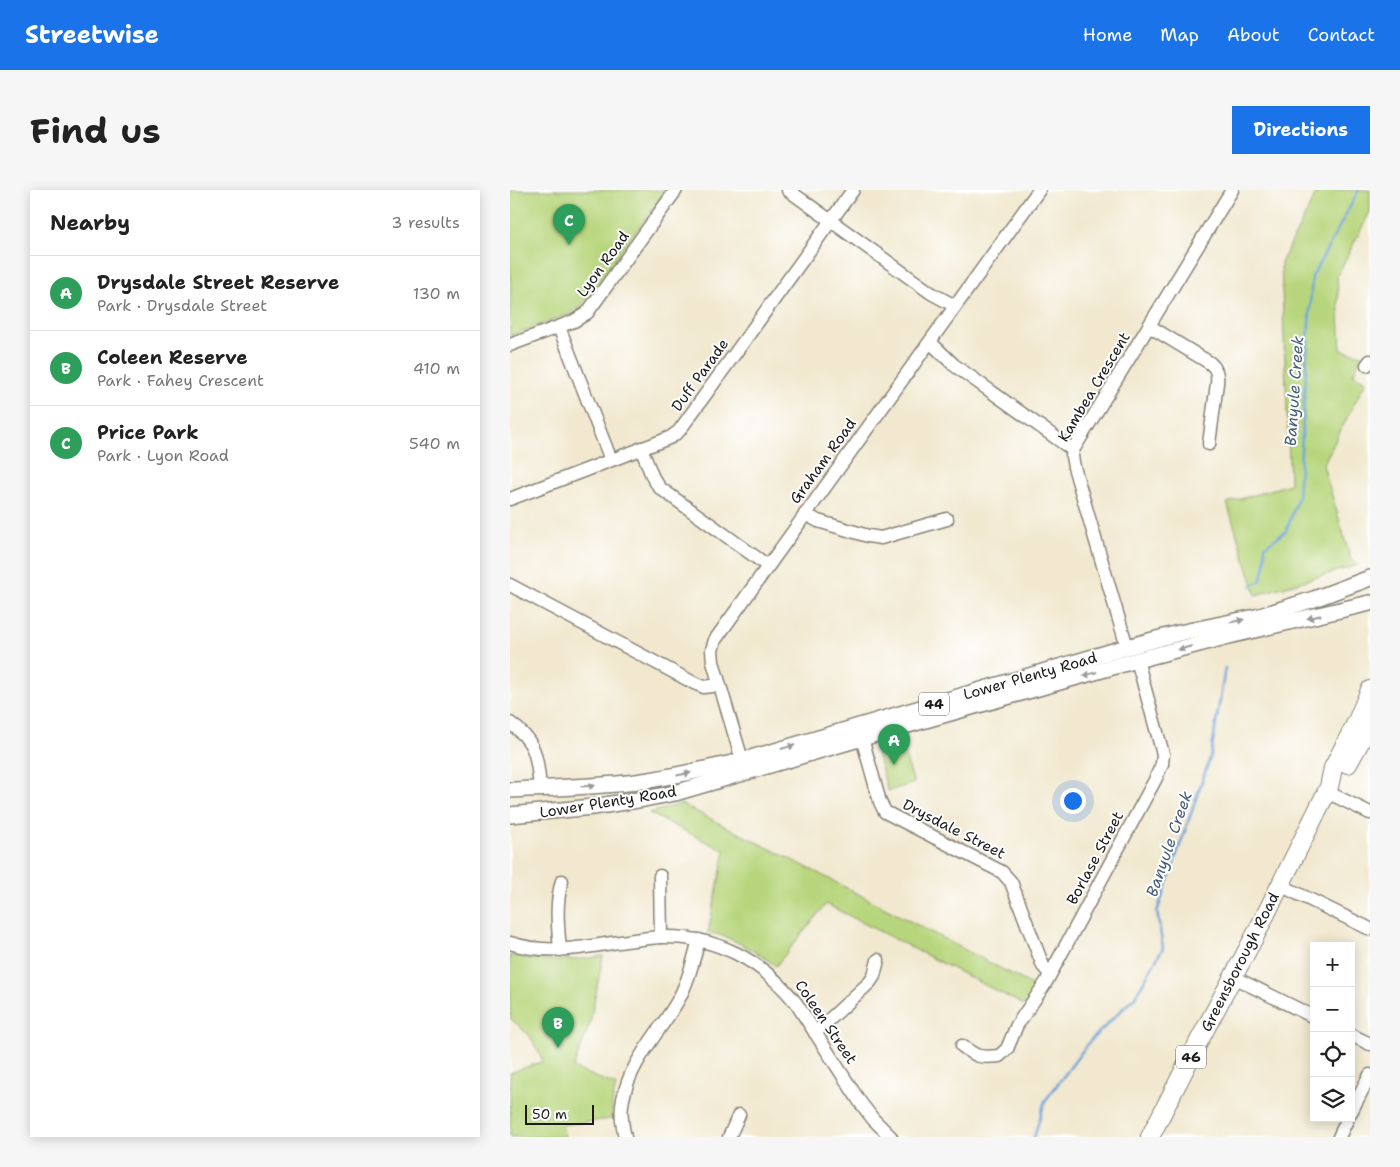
<!DOCTYPE html>
<meta charset="utf-8">
<style>
body{margin:0;font-family:"Shantell Sans",sans-serif;background:#f6f6f6;color:#222}
.controls{position:absolute;right:15px;bottom:15px;display:grid;overflow:hidden;border-radius:0px;box-shadow:0 2px 12px #0003}
.controls button{width:45px;height:45px;display:grid;place-items:center;padding:0;border:0;border-bottom:1px solid #e0e0e0;background:#fff;color:#222;font:25px sans-serif}
.scale{position:absolute;left:15px;bottom:12px;width:69px;box-sizing:border-box;padding-left:5px;border:2px solid #1c1c1c;border-top:0;font-size:14px;line-height:18px;white-space:nowrap;color:#1c1c1c;-webkit-text-stroke:4px #fff;paint-order:stroke}
.you{position:absolute;left:562px;top:610px;width:18px;height:18px;margin:-12px;border:4px solid #fff;border-radius:50%;background:#1a73e8;box-shadow:0 0 0 8px #1a73e833}
.badge{display:grid;place-items:center;width:32px;height:32px;border-radius:50%;background:#1a73e8;color:#fff;font-size:16px;font-weight:700}
.pin{position:absolute;translate:-50% -41px;filter:drop-shadow(0 1px 2px #0008)}
.pin::after{content:'';position:absolute;top:26px;width:18px;height:15px;background:inherit;clip-path:polygon(0 0,100% 0,50% 100%)}
.list{margin:0;padding:0;list-style:none}
h2{display:flex;justify-content:space-between;align-items:center;height:65px;margin:0;padding:0 20px;font-size:21px}
h2 small{font-size:16px;font-weight:400;color:#767676}
.list li{display:grid;grid-template-columns:32px 1fr auto;gap:15px;align-items:center;box-sizing:border-box;height:75px;padding:0 20px;border-top:1px solid #e0e0e0}
.list b{display:block;font-size:19px;white-space:nowrap}
.list p{margin:0;font-size:16px;white-space:nowrap;color:#767676}
.list em{font-size:16px;font-style:normal;color:#767676}
.icon{flex:none;width:28px;height:28px;fill:none;stroke:currentColor;stroke-width:2;stroke-linecap:round;stroke-linejoin:round}
.map{position:relative;flex:none;width:860px;height:947px;overflow:hidden;border-radius:0px}
header{display:flex;align-items:center;gap:30px;box-sizing:border-box;height:70px;padding:0 25px;background:#1a73e8;color:#fff}
header strong{font-size:24px}
nav{display:flex;gap:28px;margin-inline-start:auto;font-size:18px}
.intro{display:flex;align-items:center;justify-content:space-between;box-sizing:border-box;height:120px;padding:0 30px}
h1{margin:0;font-size:35px}
.button{padding:12px 22px;border-radius:0px;background:#1a73e8;color:#fff;font-size:18px;font-weight:700}
main{display:flex;gap:30px;padding:0 30px}
aside{flex:1;background:#fff;border-radius:0px;box-shadow:0 2px 12px #0003}
.map>svg:first-child{display:block}
.green{fill:#b7d57c;stroke:#6a784c}
.lines{fill:none;stroke-linecap:round;stroke-linejoin:round}
.stream{stroke:#6aa1d8;stroke-width:2.5}
.minor-casing{stroke:#868276;stroke-width:15}
.major-casing{stroke:#868276;stroke-width:18}
.highway-casing{stroke:#868276;stroke-width:20}
.minor{stroke:#fff;stroke-width:12}
.major{stroke:#fff;stroke-width:15}
.highway{stroke:#fff;stroke-width:18}
.oneway{fill:#999}
.labels{text-anchor:middle;dominant-baseline:central;stroke-width:4;stroke-linejoin:round;paint-order:stroke}
.shield{fill:#fff;stroke:#606060;stroke-width:1}
.shield-label{font-size:14px;font-weight:bold;fill:#1c1c1c}
.street-label{font-size:15px;fill:#1c1c1c;stroke:#fff}
.water-label{font-size:16px;font-style:italic;fill:#435e7a;stroke:#fff}
</style>
<header>
<strong>Streetwise</strong>
<nav><a>Home</a><a>Map</a><a>About</a><a>Contact</a></nav>
</header>
<div class="intro"><h1>Find us</h1><a class="button">Directions</a></div>
<main>
<aside>
<h2>Nearby<small>3 results</small></h2>
<ul class="list">
<li><span class="badge" style="background:#2e9e5b">A</span><div><b>Drysdale Street Reserve</b><p>Park · Drysdale Street</p></div><em>130 m</em></li>
<li><span class="badge" style="background:#2e9e5b">B</span><div><b>Coleen Reserve</b><p>Park · Fahey Crescent</p></div><em>410 m</em></li>
<li><span class="badge" style="background:#2e9e5b">C</span><div><b>Price Park</b><p>Park · Lyon Road</p></div><em>540 m</em></li>
</ul>
</aside>
<div class="map">
<svg width="860" height="947" viewBox="0 0 860 947">
<rect width="100%" height="100%" fill="#fff"/>
<filter id="ink" filterUnits="userSpaceOnUse"><feTurbulence type="fractalNoise" baseFrequency=".02" numOctaves="2"/><feDisplacementMap in="SourceGraphic" scale="10" xChannelSelector="R" yChannelSelector="G"/><feConvolveMatrix kernelMatrix="1 2 1 2 8 2 1 2 1" color-interpolation-filters="sRGB"/></filter>
<filter id="wash" filterUnits="userSpaceOnUse"><feTurbulence type="fractalNoise" baseFrequency=".0096" numOctaves="4" result="noise"/><feDisplacementMap in="SourceGraphic" scale="20" xChannelSelector="R" yChannelSelector="G"/><feGaussianBlur stdDeviation="1.12" result="paint"/><feColorMatrix in="noise" values="0 0 0 0 0 0 0 0 0 0 0 0 0 0 0 0 0 1.4 0 .05"/><feComposite in="paint" operator="in"/></filter>
<g filter="url(#wash)">
<rect width="100%" height="100%" fill="#f1e8cf"/>
<g class="green">
<polygon points="0,0 156,0 72,115 57,125 0,146"/>
<polygon points="808,0 860,0 860,22 827,86 831,160 852,165 843,184 856,191 813,275 841,370 848,375 746,405 717,313 780,294 771,73"/>
<polygon points="390,550 404,593 378,601 365,557"/>
<path d="M171,614L304,681L528,798L514,815L316,714L266,776C245,761 223,747 198,742L215,661L139,623Z"/>
<path d="M0,765C33,773 60,771 93,766L80,833L63,878L106,895L102,913L101,929L52,935L55,947H0V883L33,871L20,846L0,828Z"/>
</g>
<g class="lines">
<g class="stream">
<polyline points="741,396 751,390 755,375 755,356 776,341 788,308 802,87 849,0"/>
<polyline points="524,947 535,911 580,851 625,807 653,758 647,722 701,565 715,478"/>
</g>
</g>
</g>
<g filter="url(#ink)">
<g class="lines">
<defs>
<g id="minor">
<polyline points="278,0 421,103 445,116"/>
<path d="M639,136L700,173C707,179 708,185 707,193L699,254"/>
<polyline points="49,137 101,270"/>
<polyline points="420,152 444,175 563,260"/>
<polyline points="0,155 64,131 77,123 166,0"/>
<polyline points="857,175 860,171"/>
<polyline points="131,258 143,288 150,298 258,376"/>
<polyline points="0,309 154,250 161,247 169,241 343,0"/>
<polyline points="295,324 308,331 358,346 371,348 437,329"/>
<polyline points="0,395 184,493 194,497 209,495"/>
<polyline points="617,457 564,277 562,266 563,260 722,0"/>
<path d="M0,533C27,552 27,568 30,598"/>
<polyline points="352,548 370,612 375,622 492,682 501,692 533,776 540,784"/>
<polyline points="235,580 203,472 202,460 205,450 529,0"/>
<polyline points="817,602 860,623"/>
<polyline points="150,686 151,747"/>
<polyline points="770,695 860,739"/>
<path d="M0,753C34,764 67,759 102,753C118,751 134,748 151,747C205,745 253,771 286,813L350,912L363,929L381,947"/>
<path d="M50,760C48,737 45,714 52,691"/>
<polyline points="723,787 804,827"/>
<polyline points="305,843 360,792 364,786 368,770"/>
<polyline points="841,845 860,854"/>
<path d="M452,856C467,867 470,868 489,866L497,859L507,835L535,794L645,590L652,574L653,564L627,470"/>
<polyline points="841,922 860,885"/>
<path d="M115,947C112,935 110,921 113,909C120,872 149,843 167,812C178,793 183,771 189,750"/>
<polyline points="219,947 229,925"/>
<polyline points="829,947 838,928"/>
</g>
<g id="major">
<path d="M0,600C42,598 84,597 126,592C162,587 196,579 231,571L617,457L669,443L750,426L804,409L860,388"/>
<polyline points="0,625 83,617 134,609 165,603 352,548 627,470 723,445 860,413"/>
</g>
<g id="highway">
<polyline points="838,574 860,534"/>
<polyline points="640,947 690,849 747,742 819,597 823,578 847,531 860,500"/>
</g>
</defs>
<use href="#minor" class="minor-casing"/>
<use href="#major" class="major-casing"/>
<use href="#highway" class="highway-casing"/>
<use href="#minor" class="minor"/>
<use href="#major" class="major"/>
<use href="#highway" class="highway"/>
</g>
<defs><path id="oneway-solid" d="M-6-.8H1V-3.2L6.5 0L1 3.2V.8H-6Z" transform="scale(1.25)"/></defs>
<g class="oneway">
<use href="#oneway-solid" transform="translate(804 427) rotate(167)"/>
<use href="#oneway-solid" transform="translate(727 431) rotate(-12)"/>
<use href="#oneway-solid" transform="translate(675 458) rotate(165)"/>
<use href="#oneway-solid" transform="translate(580 484) rotate(164)"/>
<use href="#oneway-solid" transform="translate(278 557) rotate(-16)"/>
<use href="#oneway-solid" transform="translate(174 584) rotate(-11)"/>
<use href="#oneway-solid" transform="translate(78 596) rotate(-4)"/>
</g>
</g>
<g class="labels">
<g class="shield">
<rect x="409" y="502.5" width="30" height="23" rx="4"/>
<rect x="666" y="855.5" width="30" height="23" rx="4"/>
</g>
<g class="shield-label">
<text x="424" y="514">44</text>
<text x="681" y="867">46</text>
</g>
<g class="street-label">
<text transform="translate(93 74) rotate(-54)">Lyon Road</text>
<text transform="translate(190 185) rotate(-54)">Duff Parade</text>
<text transform="translate(584 197) rotate(-59)">Kambea Crescent</text>
<text transform="translate(313 271) rotate(-54)">Graham Road</text>
<text transform="translate(520 486) rotate(-16)">Lower Plenty Road</text>
<text transform="translate(98 612) rotate(-9)">Lower Plenty Road</text>
<text transform="translate(444 639) rotate(27)">Drysdale Street</text>
<text transform="translate(585 668) rotate(-62)">Borlase Street</text>
<text transform="translate(730 772) rotate(-63)">Greensborough Road</text>
<text transform="translate(316 832) rotate(56)">Coleen Street</text>
</g>
<g class="water-label">
<text transform="translate(784 201) rotate(-86)">Banyule Creek</text>
<text transform="translate(659 654) rotate(-71)">Banyule Creek</text>
</g>
</g>
</svg>
<div class="controls">
<button>+</button>
<button>−</button>
<button><svg class="icon" aria-label="locate" viewBox="0 0 24 24"><circle cx="12" cy="12" r="6"/><path d="M12 2v4M12 18v4M2 12h4M18 12h4"/></svg></button>
<button><svg class="icon" aria-label="layers" viewBox="0 0 24 24"><path d="M12 4l9 5-9 5-9-5zM3 14l9 5 9-5"/></svg></button>
</div>
<div class="scale">50 m</div>
<div class="you"></div>
<div class="pin badge" style="left:384px;top:575px;background:#2e9e5b">A</div>
<div class="pin badge" style="left:48px;top:858px;background:#2e9e5b">B</div>
<div class="pin badge" style="left:59px;top:55px;background:#2e9e5b">C</div>
</div>
</main>
